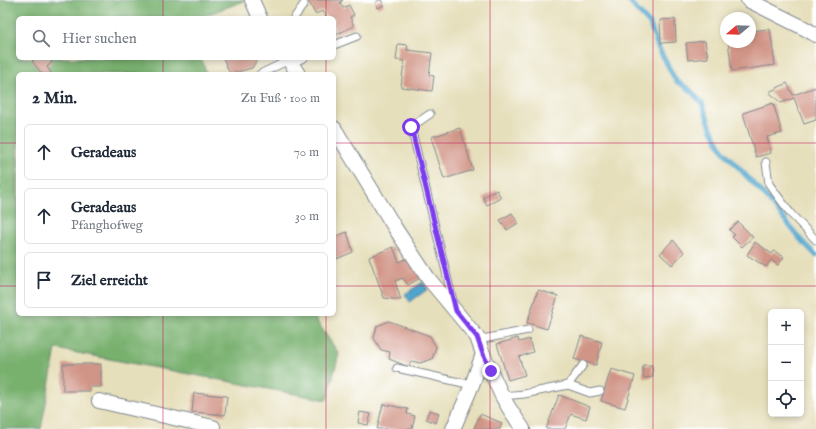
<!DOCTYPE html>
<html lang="de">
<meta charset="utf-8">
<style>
body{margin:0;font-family:"IM FELL English",serif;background:#f2f2f3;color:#1f2937}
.controls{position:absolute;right:12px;bottom:12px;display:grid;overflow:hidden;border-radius:6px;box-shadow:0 2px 6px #0003}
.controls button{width:36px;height:36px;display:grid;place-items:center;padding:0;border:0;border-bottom:1px solid #e0e1e3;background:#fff;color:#1f2937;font:20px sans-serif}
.compass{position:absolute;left:720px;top:12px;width:36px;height:36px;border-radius:50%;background:#fff;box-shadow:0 2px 6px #0003;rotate:251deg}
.stop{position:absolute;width:12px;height:12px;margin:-9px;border:3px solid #7c3aed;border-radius:50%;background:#fff}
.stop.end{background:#7c3aed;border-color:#fff;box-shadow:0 1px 4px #0008}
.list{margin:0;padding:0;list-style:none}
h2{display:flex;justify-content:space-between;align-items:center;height:52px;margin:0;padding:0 16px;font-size:17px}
h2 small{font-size:13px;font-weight:400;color:#747a83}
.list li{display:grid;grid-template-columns:26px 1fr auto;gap:12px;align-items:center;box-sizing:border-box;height:56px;margin:0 8px 8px;padding:0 8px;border:1px solid #e0e1e3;border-radius:6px}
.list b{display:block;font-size:15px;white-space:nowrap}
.list p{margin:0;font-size:13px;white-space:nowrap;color:#747a83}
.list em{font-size:13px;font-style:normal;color:#747a83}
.icon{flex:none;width:22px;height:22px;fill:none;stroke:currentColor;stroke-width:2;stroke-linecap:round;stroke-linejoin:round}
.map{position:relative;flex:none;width:816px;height:429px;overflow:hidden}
.search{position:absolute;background:#fff;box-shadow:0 2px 6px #0003;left:16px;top:16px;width:320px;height:44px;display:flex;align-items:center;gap:10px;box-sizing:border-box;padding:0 14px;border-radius:6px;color:#747a83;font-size:15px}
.panel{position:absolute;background:#fff;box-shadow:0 2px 6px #0003;left:16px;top:72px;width:320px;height:244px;border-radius:6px}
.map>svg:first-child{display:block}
.forest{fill:#78b06e;stroke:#4a7066}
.water{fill:#4fa5cc;stroke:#356a95}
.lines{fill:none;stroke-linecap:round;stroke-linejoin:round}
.stream{stroke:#4fa5cc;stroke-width:5}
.building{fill:#d19587}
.service-casing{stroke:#80878c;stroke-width:9}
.minor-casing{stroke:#80878c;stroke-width:16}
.service{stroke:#fff;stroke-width:7}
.minor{stroke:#fff;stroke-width:14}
.route{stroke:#7c3aed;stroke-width:5}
.grid{fill:none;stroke:#c2185b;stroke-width:1;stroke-opacity:0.55}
</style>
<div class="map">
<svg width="816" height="429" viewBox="0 0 816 429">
<rect width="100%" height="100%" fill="#fff"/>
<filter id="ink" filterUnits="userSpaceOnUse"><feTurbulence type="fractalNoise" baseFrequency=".025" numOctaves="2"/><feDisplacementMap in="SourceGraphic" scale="8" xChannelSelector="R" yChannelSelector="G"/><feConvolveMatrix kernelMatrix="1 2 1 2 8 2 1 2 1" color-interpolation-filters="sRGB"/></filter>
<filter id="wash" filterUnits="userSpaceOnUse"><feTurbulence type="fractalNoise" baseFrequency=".012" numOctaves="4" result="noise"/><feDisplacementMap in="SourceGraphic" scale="16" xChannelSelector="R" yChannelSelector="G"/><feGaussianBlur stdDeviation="0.9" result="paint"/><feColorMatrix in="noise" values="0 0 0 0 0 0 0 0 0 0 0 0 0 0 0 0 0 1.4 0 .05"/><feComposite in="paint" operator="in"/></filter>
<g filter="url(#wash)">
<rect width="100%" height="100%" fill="#e6dfbb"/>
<polygon class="forest" points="0,0 244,0 244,1 198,18 18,18 18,58 201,58 207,74 18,74 18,314 312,314 339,354 327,400 56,349 41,429 0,429"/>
<polygon class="water" points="423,282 428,289 410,302 405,294"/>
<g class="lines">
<polyline class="stream" points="629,0 634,7 650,24 657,45 676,81 689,89 702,103 711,128 723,151 768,199 801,240 816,255"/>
</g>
<g id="blocks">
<g class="building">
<polygon points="308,0 343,0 340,2 343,8 349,5 354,15 350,17 354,26 335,35 334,33 334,18 327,18 323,11 315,14"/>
<polygon points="379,0 381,0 384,5 378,8 375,3"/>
<polygon points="675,19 676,42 661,43 660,20"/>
<polygon points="770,29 775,65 732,71 728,42 750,42 750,31"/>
<polygon points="705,41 708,58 688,60 686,43"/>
<polygon points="398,44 408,45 407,50 432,53 429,75 434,76 432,91 401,87 404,61 396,60"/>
<polygon points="36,58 41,58 42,59 44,58 49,58 52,62 47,67 52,74 42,74 32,61"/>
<polygon points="223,58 258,58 252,68 230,74"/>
<polygon points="787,83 793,95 816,87 816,120 804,124 794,98 781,103 769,92"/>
<polygon points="773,103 782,133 767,137 771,153 756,157 743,113"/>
<polygon points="460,128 473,170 444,179 431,137"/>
<polygon points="497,190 501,198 487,205 483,197"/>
<polygon points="512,213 518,223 507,230 500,220"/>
<polygon points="738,222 753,237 742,247 732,237 735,235 729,230"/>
<polygon points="347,232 353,252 334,260 334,237"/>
<polygon points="673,240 684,252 672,265 660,254"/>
<polygon points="755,242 772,254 774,251 784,257 778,265 771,260 766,267 747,255"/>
<polygon points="393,247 399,262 408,258 422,277 408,285 403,278 395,281 401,300 384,298 369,257"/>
<polygon points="538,290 558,296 547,329 527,323"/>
<polygon points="389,321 430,336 436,347 432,359 420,363 411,361 409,367 389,359 390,352 381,350 374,338 377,326"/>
<polygon points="581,336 602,342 596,365 574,359"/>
<polygon points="518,338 519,342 529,339 533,352 519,357 525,375 508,380 497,344"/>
<polygon points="63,364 101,364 101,387 90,387 90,391 63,391"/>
<polygon points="643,365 652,365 653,377 643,378"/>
<polygon points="611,369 635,376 625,408 601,401"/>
<polygon points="194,393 227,396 225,415 192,412"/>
<polygon points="559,395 590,407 586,419 571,414 565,429 546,429"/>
<polygon points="383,404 408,409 407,414 415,416 412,429 377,429"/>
<polygon points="429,410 439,413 436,423 426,419"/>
<polygon points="360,412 371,414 368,425 358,423"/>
<polygon points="480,414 502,423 500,429 474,429"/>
</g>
</g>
</g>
<g filter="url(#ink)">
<use href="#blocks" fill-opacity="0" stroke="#80878c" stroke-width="1"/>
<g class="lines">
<defs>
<g id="service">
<polyline points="294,18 304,4"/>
<polyline points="334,45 357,36"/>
<polyline points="291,63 304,58"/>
<polyline points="260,74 289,60"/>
<polyline points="430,114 411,127 454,305"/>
<polyline points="766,162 769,184 791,214 816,240"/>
<polyline points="478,340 528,330"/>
<polyline points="397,368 472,385"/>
<polyline points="568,385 590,393 600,391"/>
<polyline points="502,396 524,394 568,385 583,365"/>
</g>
<g id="minor">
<polyline points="252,0 260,18"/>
<polyline points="748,0 804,28 816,35"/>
<polyline points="288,58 298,74"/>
<polyline points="334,128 395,228 428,278 477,337 483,354 502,396 509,408 523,429"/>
<polyline points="99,401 213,427 213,429"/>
<polyline points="453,429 472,385 483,354"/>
</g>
</defs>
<use href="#service" class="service-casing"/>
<use href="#minor" class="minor-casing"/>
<use href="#service" class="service"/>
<use href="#minor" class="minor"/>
</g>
</g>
<g class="lines" filter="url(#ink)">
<polyline class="route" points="411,127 456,311 477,337 483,354 491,371"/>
</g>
<path class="grid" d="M163,0V18M326,0V18M490,0V429M653,0V429M163,58V74M326,58V74M0,143H18M334,143H816M0,286H18M334,286H816M163,314V429M326,314V429"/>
</svg>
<div class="controls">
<button>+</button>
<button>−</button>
<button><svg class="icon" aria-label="locate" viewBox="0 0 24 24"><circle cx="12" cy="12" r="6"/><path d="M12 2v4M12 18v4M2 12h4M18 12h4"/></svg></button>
</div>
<svg class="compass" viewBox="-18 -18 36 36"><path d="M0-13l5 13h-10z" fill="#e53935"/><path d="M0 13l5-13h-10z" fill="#747a83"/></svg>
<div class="stop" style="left:411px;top:127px"></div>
<div class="stop end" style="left:491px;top:371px"></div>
<div class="search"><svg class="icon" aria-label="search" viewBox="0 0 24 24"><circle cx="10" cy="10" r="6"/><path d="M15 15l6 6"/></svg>Hier suchen</div>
<section class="panel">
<h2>2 Min.<small>Zu Fuß · 100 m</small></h2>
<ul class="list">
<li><svg class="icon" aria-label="ahead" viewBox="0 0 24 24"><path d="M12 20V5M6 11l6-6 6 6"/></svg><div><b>Geradeaus</b></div><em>70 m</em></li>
<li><svg class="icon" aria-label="ahead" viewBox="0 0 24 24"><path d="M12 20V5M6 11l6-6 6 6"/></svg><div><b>Geradeaus</b><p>Pfanghofweg</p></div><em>30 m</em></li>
<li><svg class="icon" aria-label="arrive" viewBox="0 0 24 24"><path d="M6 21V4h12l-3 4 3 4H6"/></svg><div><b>Ziel erreicht</b></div></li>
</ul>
</section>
</div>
